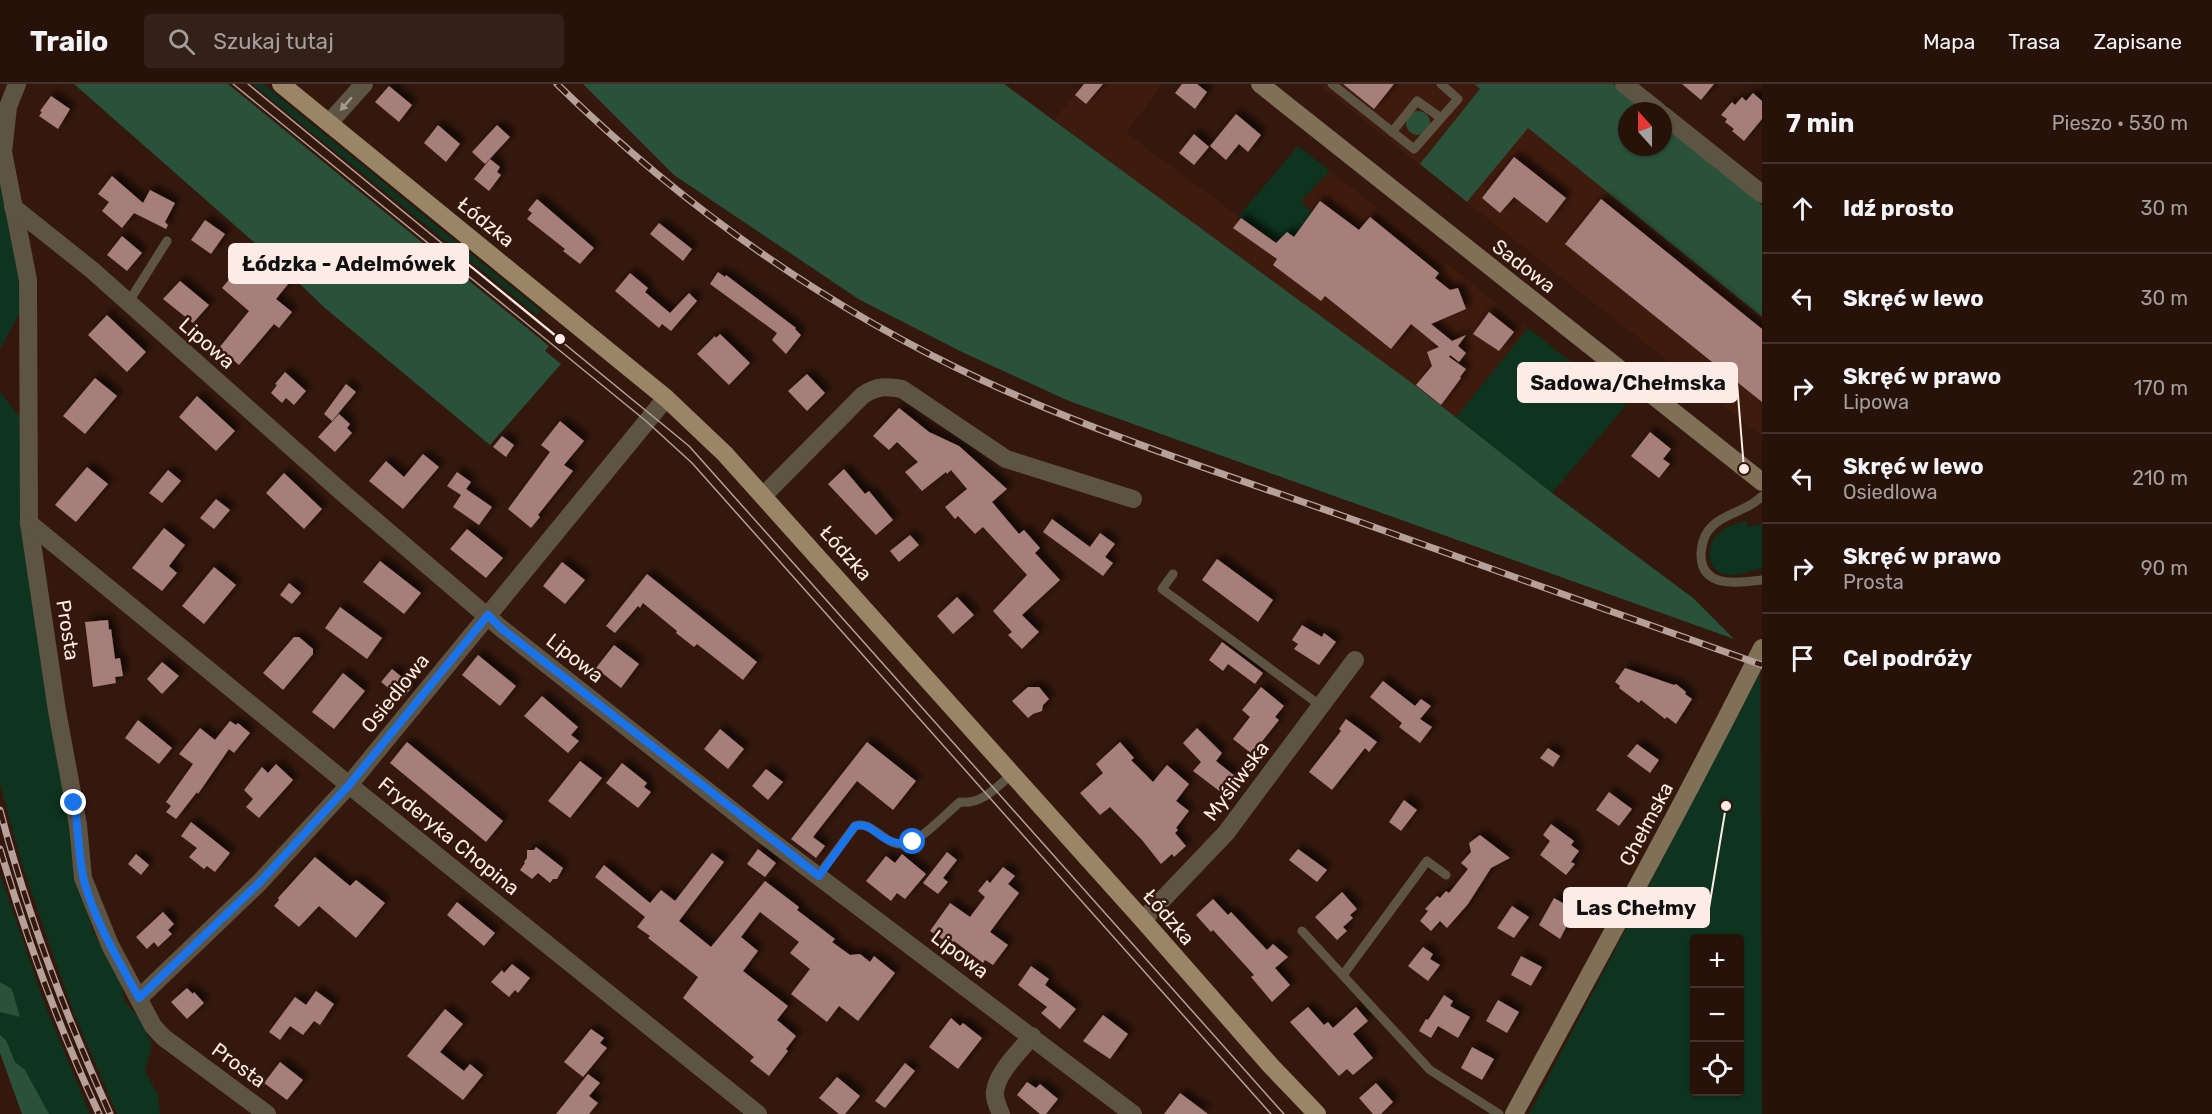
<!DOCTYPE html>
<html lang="pl">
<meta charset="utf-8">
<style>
body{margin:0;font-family:Rubik,sans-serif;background:#332018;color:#f1f3f6}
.controls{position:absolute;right:18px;bottom:18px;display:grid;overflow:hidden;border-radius:6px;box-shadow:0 2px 4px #0004}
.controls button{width:54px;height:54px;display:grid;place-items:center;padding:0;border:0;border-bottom:2px solid #43322b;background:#27120a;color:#f1f3f6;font:30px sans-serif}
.compass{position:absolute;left:1618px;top:18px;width:54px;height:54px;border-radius:50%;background:#27120a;box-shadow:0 2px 4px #0004;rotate:339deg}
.stop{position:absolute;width:18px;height:18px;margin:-14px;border:4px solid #1a73e8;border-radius:50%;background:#fff}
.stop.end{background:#1a73e8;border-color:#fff;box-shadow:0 2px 6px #0008}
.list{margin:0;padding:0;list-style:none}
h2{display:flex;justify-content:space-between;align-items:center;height:78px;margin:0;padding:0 24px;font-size:26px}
h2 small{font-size:20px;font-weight:400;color:#a49e9c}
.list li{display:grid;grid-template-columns:39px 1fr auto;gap:18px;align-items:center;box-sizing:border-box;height:90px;padding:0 24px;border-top:2px solid #43322b}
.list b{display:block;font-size:22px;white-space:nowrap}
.list p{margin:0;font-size:20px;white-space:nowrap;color:#a49e9c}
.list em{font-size:20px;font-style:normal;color:#a49e9c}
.icon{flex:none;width:33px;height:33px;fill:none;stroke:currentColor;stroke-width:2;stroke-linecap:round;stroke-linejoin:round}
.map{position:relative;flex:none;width:1762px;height:1030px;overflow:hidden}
header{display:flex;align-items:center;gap:36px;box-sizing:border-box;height:84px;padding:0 30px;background:#27120a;border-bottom:2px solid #43322b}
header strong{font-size:28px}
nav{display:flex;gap:33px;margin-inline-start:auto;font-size:21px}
.search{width:420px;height:54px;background:#332018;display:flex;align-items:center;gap:15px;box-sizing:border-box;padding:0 21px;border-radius:6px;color:#a49e9c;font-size:22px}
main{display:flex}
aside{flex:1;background:#27120a}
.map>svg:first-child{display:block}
.built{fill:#3e1b0d}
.green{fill:#0e331e;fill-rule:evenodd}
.forest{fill:#2a5139}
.building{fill:#a67e7a;filter:url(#shadow)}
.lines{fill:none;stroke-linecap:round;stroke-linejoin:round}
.lane{stroke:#5e5444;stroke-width:9}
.street{stroke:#5e5444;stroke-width:18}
.secondary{stroke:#807057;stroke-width:18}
.primary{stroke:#9a8666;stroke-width:18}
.tram{stroke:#b5a199;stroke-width:1.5}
.rail-casing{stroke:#b5a199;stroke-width:7}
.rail{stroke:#34180d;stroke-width:4.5;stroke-dasharray:14;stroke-linecap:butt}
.oneway{fill:#a5988c}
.route{stroke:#1a73e8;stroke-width:8}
.labels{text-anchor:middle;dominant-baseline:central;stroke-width:5;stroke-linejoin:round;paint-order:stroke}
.street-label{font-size:20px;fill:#fcece5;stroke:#34180d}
.leader{fill:none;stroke:#fcece5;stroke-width:2}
.callout-dot{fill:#fcece5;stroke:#34180d;stroke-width:2}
.callout{fill:#fcece5;stroke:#fcece5;stroke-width:2}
.callout-label{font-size:21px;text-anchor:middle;font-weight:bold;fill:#111}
</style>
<header>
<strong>Trailo</strong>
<div class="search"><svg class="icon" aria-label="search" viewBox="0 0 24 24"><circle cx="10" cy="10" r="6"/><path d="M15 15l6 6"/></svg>Szukaj tutaj</div>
<nav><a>Mapa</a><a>Trasa</a><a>Zapisane</a></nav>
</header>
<main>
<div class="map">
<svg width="1762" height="1030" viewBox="0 0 1762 1030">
<defs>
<filter id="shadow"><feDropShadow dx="5.5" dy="-5.5" stdDeviation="3" flood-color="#0009"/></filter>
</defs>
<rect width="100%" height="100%" fill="#34180d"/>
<g class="built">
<polygon points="1084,0 1163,0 1126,49 1285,166 1301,117 1330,87 1528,244 1456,333 1054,36"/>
<polygon points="1318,0 1474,0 1480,5 1762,233 1762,352"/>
</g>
<g class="green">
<polygon points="252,0 263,0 541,227 537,231"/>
<polygon points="1298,62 1330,87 1301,117 1312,128 1285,166 1239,132"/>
<polygon points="0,86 16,157 23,223 0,265"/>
<polygon points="1528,244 1626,321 1552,409 1456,333"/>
<polygon points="0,308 22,336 80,806 93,847 122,901 124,917 140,935 152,961 145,987 158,1011 160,1030 117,1030 75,932 49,859 21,777 0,700"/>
<path d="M1747,437L1748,443L1762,440V484C1752,487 1740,491 1729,491C1708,490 1704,464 1717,451C1725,442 1735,440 1747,437Z"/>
<path d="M1760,589L1762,1030H1529ZM1694,854H1740V1008H1694Z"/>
<polygon points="0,790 45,921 90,1030 49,1030 25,987 15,978 6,956 0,951 0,928 20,933 12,905 0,898"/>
</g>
<g class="forest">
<polygon points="74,0 228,0 549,262 545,267 561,280 490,361 325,224 280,181"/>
<polygon points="583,0 1004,0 1416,302 1552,409 1693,514 1734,555 1069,317 962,268 860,216 674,91"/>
<polygon points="1474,0 1613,0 1647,27 1627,27 1627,63 1663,63 1663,40 1762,121 1762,233 1528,44 1467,118 1420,80 1480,5"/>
<circle cx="1418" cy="39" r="12"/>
<polygon points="0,898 12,905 20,933 0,928"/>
<polygon points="0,951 6,956 15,978 25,986 49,1030 22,1030 0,969"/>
</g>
<g class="building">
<polygon points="1084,0 1103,0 1086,20 1075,11"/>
<polygon points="1182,0 1197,0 1207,8 1195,25 1175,9"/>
<polygon points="1343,0 1394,0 1374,25"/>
<polygon points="1682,0 1714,0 1701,16"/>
<polygon points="389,2 412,21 399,38 375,18"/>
<polygon points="1753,9 1762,17 1762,35 1744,57 1732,47 1734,45 1725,38 1727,35 1721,31 1732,18 1735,21 1742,13 1746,17"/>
<polygon points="51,12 70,25 58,45 39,32 42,28 40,27"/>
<polygon points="1236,30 1261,51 1248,68 1239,60 1226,76 1210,62"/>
<polygon points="438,41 460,60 446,78 424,59"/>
<polygon points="497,41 510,53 485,80 472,68"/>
<polygon points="1194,50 1209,63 1194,81 1179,69"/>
<polygon points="1514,73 1566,114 1547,139 1514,113 1500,129 1482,114"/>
<polygon points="490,75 500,83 497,88 501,91 489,107 474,95"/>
<polygon points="112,92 143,119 150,106 175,119 165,138 168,141 166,145 134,129 122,144 102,127 109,118 98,110"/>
<polygon points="537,115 594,164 580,180 563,167 565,165 527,135 532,129 528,126"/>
<polygon points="1601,115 1762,245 1762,318 1565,160"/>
<polygon points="1320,117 1359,146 1370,133 1439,189 1435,194 1450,206 1458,204 1466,225 1431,240 1452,257 1466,251 1458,262 1466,269 1459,278 1450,271 1449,273 1466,285 1460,293 1461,294 1441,321 1416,301 1432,282 1427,268 1439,263 1411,240 1391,265 1325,212 1321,217 1273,181 1277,175 1233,144 1241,134 1276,159 1287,148 1294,153"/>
<polygon points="205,136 225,150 211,170 191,156"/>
<polygon points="659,139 692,165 683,177 650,150"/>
<polygon points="122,152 142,169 127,187 107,171"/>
<polygon points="249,171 266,185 269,182 289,199 276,215 292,228 279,244 274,240 239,281 219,264 249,227 222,204"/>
<polygon points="718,188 725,193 726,191 796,244 795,245 801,251 786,270 772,256 777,249 710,200"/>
<polygon points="630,189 648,204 645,208 670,229 689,209 697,217 671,247 662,240 659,244 615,207"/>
<polygon points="180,197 209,221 193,239 163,215"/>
<polygon points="1489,228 1514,248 1499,267 1473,250"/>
<polygon points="107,231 146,268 127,288 88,251"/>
<polygon points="720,250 750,279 729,301 697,270 715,252 716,254"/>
<polygon points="285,288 306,307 294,321 286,314 282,319 271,309 277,301 275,300"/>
<polygon points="807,290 825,309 807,327 788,307"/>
<polygon points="95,294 117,312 85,350 63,332"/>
<polygon points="346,300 356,308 332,337 324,330"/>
<polygon points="197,312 235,347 216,367 179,333"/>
<polygon points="899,324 929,348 959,362 1007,405 992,418 1019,450 1024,446 1040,464 1035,469 1060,496 1022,531 1039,548 1022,565 1008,551 1012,548 993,527 1027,491 983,443 975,450 958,432 955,435 945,423 967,405 951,386 947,390 946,388 922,407 905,388 918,378 897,358 889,366 873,352"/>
<polygon points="339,330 350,340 347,344 352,349 335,368 318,353"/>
<polygon points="560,337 584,357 564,381 573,387 538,431 540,433 531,444 508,425 550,368 541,361"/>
<polygon points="1650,348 1671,365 1663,375 1670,380 1659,394 1631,372"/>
<polygon points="502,352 514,361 506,373 493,363"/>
<polygon points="423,370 439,383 403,425 369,397 386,377 404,393"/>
<polygon points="87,383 108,400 76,438 55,421"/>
<polygon points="844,385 865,410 869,407 893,436 876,451 828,400"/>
<polygon points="168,386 181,397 162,419 149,409"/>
<polygon points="457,388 471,398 466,405 492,423 479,441 453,423 461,411 447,402"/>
<polygon points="284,389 322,425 304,445 266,409"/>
<polygon points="216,415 230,426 214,445 200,434"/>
<polygon points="1052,435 1090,463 1100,449 1115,460 1105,473 1113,479 1103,492 1043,448"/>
<polygon points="164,444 185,461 169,482 177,489 162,507 132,484"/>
<polygon points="467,445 503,474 486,494 450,465"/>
<polygon points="910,451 919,461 899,478 890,467"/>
<polygon points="1217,475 1273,516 1258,538 1202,496"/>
<polygon points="380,477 421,509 404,530 363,498"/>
<polygon points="562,478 585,496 565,520 543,502"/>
<polygon points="214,483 236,501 204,540 182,522"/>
<polygon points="647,490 757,578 743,596 697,560 694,563 676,549 677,547 643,519 640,524 638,522 615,549 606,542"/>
<polygon points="289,499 301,509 292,520 280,511"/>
<polygon points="957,513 974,531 953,550 937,532"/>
<polygon points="340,523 382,554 367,575 325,544"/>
<polygon points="108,536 109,546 111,545 115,575 120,574 123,592 115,593 116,599 93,603 85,538"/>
<polygon points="1302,541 1322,553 1324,549 1336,558 1319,581 1294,565 1298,560 1292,556"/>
<polygon points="294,553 299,553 313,565 313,570 283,606 263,589"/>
<polygon points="1222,558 1263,589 1255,600 1228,580 1223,587 1209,576"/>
<polygon points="614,561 639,580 621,604 596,584"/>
<polygon points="478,571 516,602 500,622 462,591"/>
<polygon points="162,578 179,592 162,610 147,595"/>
<polygon points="1625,584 1674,601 1676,600 1686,608 1685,610 1692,615 1676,640 1667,633 1665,635 1641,616 1639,619 1619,604 1620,602 1615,598"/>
<polygon points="392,585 413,602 402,615 381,598"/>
<polygon points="343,589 365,607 334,645 312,628"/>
<polygon points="1383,597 1415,622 1421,615 1431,622 1420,635 1432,643 1420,659 1399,643 1402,639 1370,613"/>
<polygon points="1028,603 1039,603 1049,615 1043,621 1042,627 1033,630 1028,634 1012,617"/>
<polygon points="1261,603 1284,622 1275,633 1279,636 1252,670 1233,655 1250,633 1242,626"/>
<polygon points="542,612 578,643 571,651 579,657 568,669 524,632"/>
<polygon points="1346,635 1377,658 1369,668 1365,664 1332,706 1309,688 1341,647 1339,645"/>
<polygon points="138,636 172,664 159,680 125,654"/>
<polygon points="230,637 236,641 238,639 250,649 234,669 229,665 198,710 197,708 176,735 166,728 171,722 166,718 193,680 179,670 200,644 215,656"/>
<polygon points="1197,644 1222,669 1216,677 1235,692 1222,709 1193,687 1201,678 1183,659"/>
<polygon points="720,645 744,665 728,685 704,665"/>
<polygon points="407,658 503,737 486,758 390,679"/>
<polygon points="867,658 916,697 893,726 857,697 813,753 825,762 816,774 791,755"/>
<polygon points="1120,658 1134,674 1131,676 1153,698 1167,681 1189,700 1176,717 1189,727 1176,744 1178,746 1175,749 1186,762 1174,773 1172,770 1161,780 1142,756 1110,723 1100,731 1080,709 1103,689 1096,680"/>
<polygon points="1637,660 1659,676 1650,689 1627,672"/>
<polygon points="1548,664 1560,672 1553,683 1540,674"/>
<polygon points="580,677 602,694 570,734 548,717"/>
<polygon points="622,679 647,699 644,703 651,708 638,724 606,699"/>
<polygon points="276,680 293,696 259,734 246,723 253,715 244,706 262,683 268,689"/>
<polygon points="766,685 783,698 768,716 752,702"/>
<polygon points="1609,708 1632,725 1619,742 1596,726"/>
<polygon points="1404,716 1417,726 1401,747 1389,738"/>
<polygon points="191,738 230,769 215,788 207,782 204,785 189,773 197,764 181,752"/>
<polygon points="1551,740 1574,757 1571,761 1579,767 1571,778 1575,780 1566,791 1540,771 1550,757 1543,751"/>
<polygon points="1480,751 1510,774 1491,784 1468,820 1447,844 1440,837 1431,847 1420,837 1428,827 1425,825 1437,812 1440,814 1446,807 1449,809 1468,785 1461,779 1471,768 1469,759"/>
<polygon points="536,763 563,784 557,795 553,795 550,799 538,789 532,795 520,786 525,779 524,778 527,774 527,766 534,766"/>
<polygon points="758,765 776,779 765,793 747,780"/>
<polygon points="1298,765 1327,786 1317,798 1289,776"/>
<polygon points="947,768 957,776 943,794 948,798 938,810 923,799"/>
<polygon points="712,769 724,778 679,837 711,863 765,797 799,823 797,826 835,855 832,858 850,871 860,870 870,878 874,872 895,889 858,937 839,922 827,938 791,910 810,885 790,869 799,858 760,828 741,853 758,867 743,887 788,922 777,936 796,952 786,965 788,967 769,992 750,977 754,973 683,914 698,893 648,854 650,852 637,843 645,833 595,793 604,781 650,819 661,806 675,817"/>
<polygon points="136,770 149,781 141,791 128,780"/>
<polygon points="902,770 926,790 905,815 897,809 891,817 866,797 886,772 895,779"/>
<polygon points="315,773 350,802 356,796 385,819 356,854 319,822 299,843 274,822 279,816 278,814"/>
<polygon points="1003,783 1015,792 1008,800 1019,809 990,848 1008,861 993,881 985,876 983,879 954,857 951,861 930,847 950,819 970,833 985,813 978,807 987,796 990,799"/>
<polygon points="1342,808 1357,825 1350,831 1353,834 1343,843 1347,847 1337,856 1315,833"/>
<polygon points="1554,814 1575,826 1560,855 1539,841"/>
<polygon points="1213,815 1228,831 1231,828 1267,866 1273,860 1288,873 1275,884 1290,901 1272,918 1251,893 1254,891 1213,846 1211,848 1196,831"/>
<polygon points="457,818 495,849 484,862 447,831"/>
<polygon points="1512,822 1529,833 1514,854 1497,844"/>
<polygon points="163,828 174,840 168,846 172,850 158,863 154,858 147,865 136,853"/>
<polygon points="1423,863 1433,870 1430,875 1440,881 1428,897 1408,882"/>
<polygon points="1521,872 1542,883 1531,902 1511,891"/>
<polygon points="512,880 530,894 518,909 515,906 509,913 491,898 502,886 504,889"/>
<polygon points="1031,882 1049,895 1045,901 1076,925 1060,945 1041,929 1047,923 1018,901"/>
<polygon points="187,904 193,910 194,908 204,919 187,935 171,918"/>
<polygon points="316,907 334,920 320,941 314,937 303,951 290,942 280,956 269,948 295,913 306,921"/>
<polygon points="1444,911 1453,917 1450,922 1470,933 1458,954 1438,942 1431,954 1419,947 1426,935 1428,936"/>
<polygon points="1498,916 1519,928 1507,949 1486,937"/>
<polygon points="1308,923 1324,941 1328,938 1333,944 1356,923 1368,937 1353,950 1373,974 1353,991 1347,985 1339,992 1290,938"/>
<polygon points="445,925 463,940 440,968 464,987 470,980 483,991 463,1016 407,972"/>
<polygon points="1103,931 1128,950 1110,975 1083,957"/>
<polygon points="951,934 960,942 963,939 982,954 958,985 929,963"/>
<polygon points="591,945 604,954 600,959 607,964 583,993 564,978"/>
<polygon points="1472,963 1494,975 1482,996 1461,984"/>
<polygon points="280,978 303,996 287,1016 264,999"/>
<polygon points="905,979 915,987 885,1024 875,1017"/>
<polygon points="588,990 600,999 589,1012 598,1019 589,1030 556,1030"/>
<polygon points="837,993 860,1012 845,1030 839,1030 819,1014"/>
<polygon points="1027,998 1036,1004 1040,1000 1058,1015 1046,1030 1040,1030 1017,1011"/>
<polygon points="1376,999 1393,1018 1381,1030 1373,1030 1359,1014"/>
<polygon points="1180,1009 1208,1030 1164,1030"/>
</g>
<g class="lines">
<g class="lane">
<polyline points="1332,0 1414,65 1458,15 1441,0"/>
<polyline points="1392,48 1417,17 1441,34"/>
<polyline points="128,219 167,157"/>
<path d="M1762,412C1747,428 1721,429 1708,447C1703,453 1702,461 1701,469C1700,505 1738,499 1762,496"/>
<polyline points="1173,490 1162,505 1321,622"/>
<path d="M818,792L855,742C875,735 886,769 912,758C925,752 948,728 960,718C981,721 997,703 1012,690"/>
<polyline points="1302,847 1430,986 1499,1030"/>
<polyline points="1343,891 1427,777 1446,791"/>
</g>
<g class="street">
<polyline points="17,0 8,23 3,68 28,196 29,439 57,627 78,741 83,794 110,861 153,942 163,953 267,1030"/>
<polyline points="1624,0 1658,27"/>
<polyline points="1663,31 1762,110"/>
<polyline points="329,39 364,0"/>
<polyline points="13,123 92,186 344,410 502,545 757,746 1133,1030"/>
<path d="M764,411L863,311C877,302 886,302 902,305L1006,375L1133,415"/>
<polyline points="29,439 349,701 758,1030"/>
<polyline points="1143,836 1226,749 1355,576"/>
<polyline points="139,914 260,798 349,701 666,314"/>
<path d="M1001,1030C998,1023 994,1015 995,1007C998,987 1020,967 1032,952"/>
</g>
<g class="secondary">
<polyline points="1260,0 1762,398"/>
<path d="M1514,1030C1598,875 1683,721 1762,564"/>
</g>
<polyline class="primary" points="281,0 666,314 725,370 1143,836 1271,982 1317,1030"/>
<g class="tram">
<polyline points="233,0 646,337 692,379 1271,1030"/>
<polyline points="248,0 689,362 1284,1030"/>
</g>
<defs>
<g id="rail">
<path d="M557,0C682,122 825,223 984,297C1099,350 1221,389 1340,431C1481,481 1621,531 1762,581"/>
<path d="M0,726C27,830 66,932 110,1030"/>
<path d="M0,765C27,856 59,944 99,1030"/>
</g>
</defs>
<use href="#rail" class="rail-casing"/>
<use href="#rail" class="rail"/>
</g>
<defs><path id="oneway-solid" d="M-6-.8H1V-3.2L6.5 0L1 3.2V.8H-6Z" transform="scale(1.5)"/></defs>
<use class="oneway" href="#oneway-solid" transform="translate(346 20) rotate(131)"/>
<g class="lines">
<path class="route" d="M74,719C79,744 78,772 84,797C95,838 119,877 139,914L260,798L349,701L488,531L502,545L819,792L855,742C875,736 881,766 913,758"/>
</g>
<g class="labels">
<g class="street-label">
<text transform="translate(486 138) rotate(39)">Łódzka</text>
<text transform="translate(1524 182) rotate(38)">Sadowa</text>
<text transform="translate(207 259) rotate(41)">Lipowa</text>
<text transform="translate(846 469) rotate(48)">Łódzka</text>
<text transform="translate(68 546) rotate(81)">Prosta</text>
<text transform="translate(575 574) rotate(38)">Lipowa</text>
<text transform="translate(395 609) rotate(-51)">Osiedlowa</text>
<text transform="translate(1236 697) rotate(-53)">Myśliwska</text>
<text transform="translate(1646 740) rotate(-62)">Chełmska</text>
<text transform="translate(449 752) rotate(39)">Fryderyka Chopina</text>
<text transform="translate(1169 833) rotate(49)">Łódzka</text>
<text transform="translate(960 870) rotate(37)">Lipowa</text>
<text transform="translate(239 981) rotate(36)">Prosta</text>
</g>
</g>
<path class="leader" d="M560 255L468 180M1744 385L1737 299M1726 722L1709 824"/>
<g class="callout-dot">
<circle cx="560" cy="255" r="6"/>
<circle cx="1744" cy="385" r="6"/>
<circle cx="1726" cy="722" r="6"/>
</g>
<g class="callout">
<rect x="229" y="160" width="239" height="39" rx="6"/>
<rect x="1518" y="279" width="219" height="39" rx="6"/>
<rect x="1564" y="804" width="145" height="39" rx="6"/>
</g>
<g class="callout-label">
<text x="349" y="187">Łódzka - Adelmówek</text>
<text x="1628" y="306">Sadowa/Chełmska</text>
<text x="1636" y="831">Las Chełmy</text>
</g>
</svg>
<div class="controls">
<button>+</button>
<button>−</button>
<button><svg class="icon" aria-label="locate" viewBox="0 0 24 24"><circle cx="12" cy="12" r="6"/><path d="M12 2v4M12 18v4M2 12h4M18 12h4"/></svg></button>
</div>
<svg class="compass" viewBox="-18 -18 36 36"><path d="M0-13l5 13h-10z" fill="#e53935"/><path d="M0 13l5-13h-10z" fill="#a49e9c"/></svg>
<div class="stop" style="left:913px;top:758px"></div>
<div class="stop end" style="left:74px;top:719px"></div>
</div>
<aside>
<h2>7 min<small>Pieszo · 530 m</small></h2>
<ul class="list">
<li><svg class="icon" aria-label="ahead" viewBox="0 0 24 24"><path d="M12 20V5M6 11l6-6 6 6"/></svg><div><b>Idź prosto</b></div><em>30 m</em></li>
<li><svg class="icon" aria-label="left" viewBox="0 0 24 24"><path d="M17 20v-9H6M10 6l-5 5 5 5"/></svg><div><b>Skręć w lewo</b></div><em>30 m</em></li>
<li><svg class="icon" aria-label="right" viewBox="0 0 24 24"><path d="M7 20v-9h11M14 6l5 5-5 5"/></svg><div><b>Skręć w prawo</b><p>Lipowa</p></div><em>170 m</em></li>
<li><svg class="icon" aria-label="left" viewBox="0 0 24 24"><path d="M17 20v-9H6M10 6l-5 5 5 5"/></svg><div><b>Skręć w lewo</b><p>Osiedlowa</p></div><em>210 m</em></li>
<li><svg class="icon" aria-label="right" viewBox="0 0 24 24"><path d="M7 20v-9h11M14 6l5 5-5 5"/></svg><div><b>Skręć w prawo</b><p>Prosta</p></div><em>90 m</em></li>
<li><svg class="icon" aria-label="arrive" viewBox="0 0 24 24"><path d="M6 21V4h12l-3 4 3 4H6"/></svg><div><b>Cel podróży</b></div></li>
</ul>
</aside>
</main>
